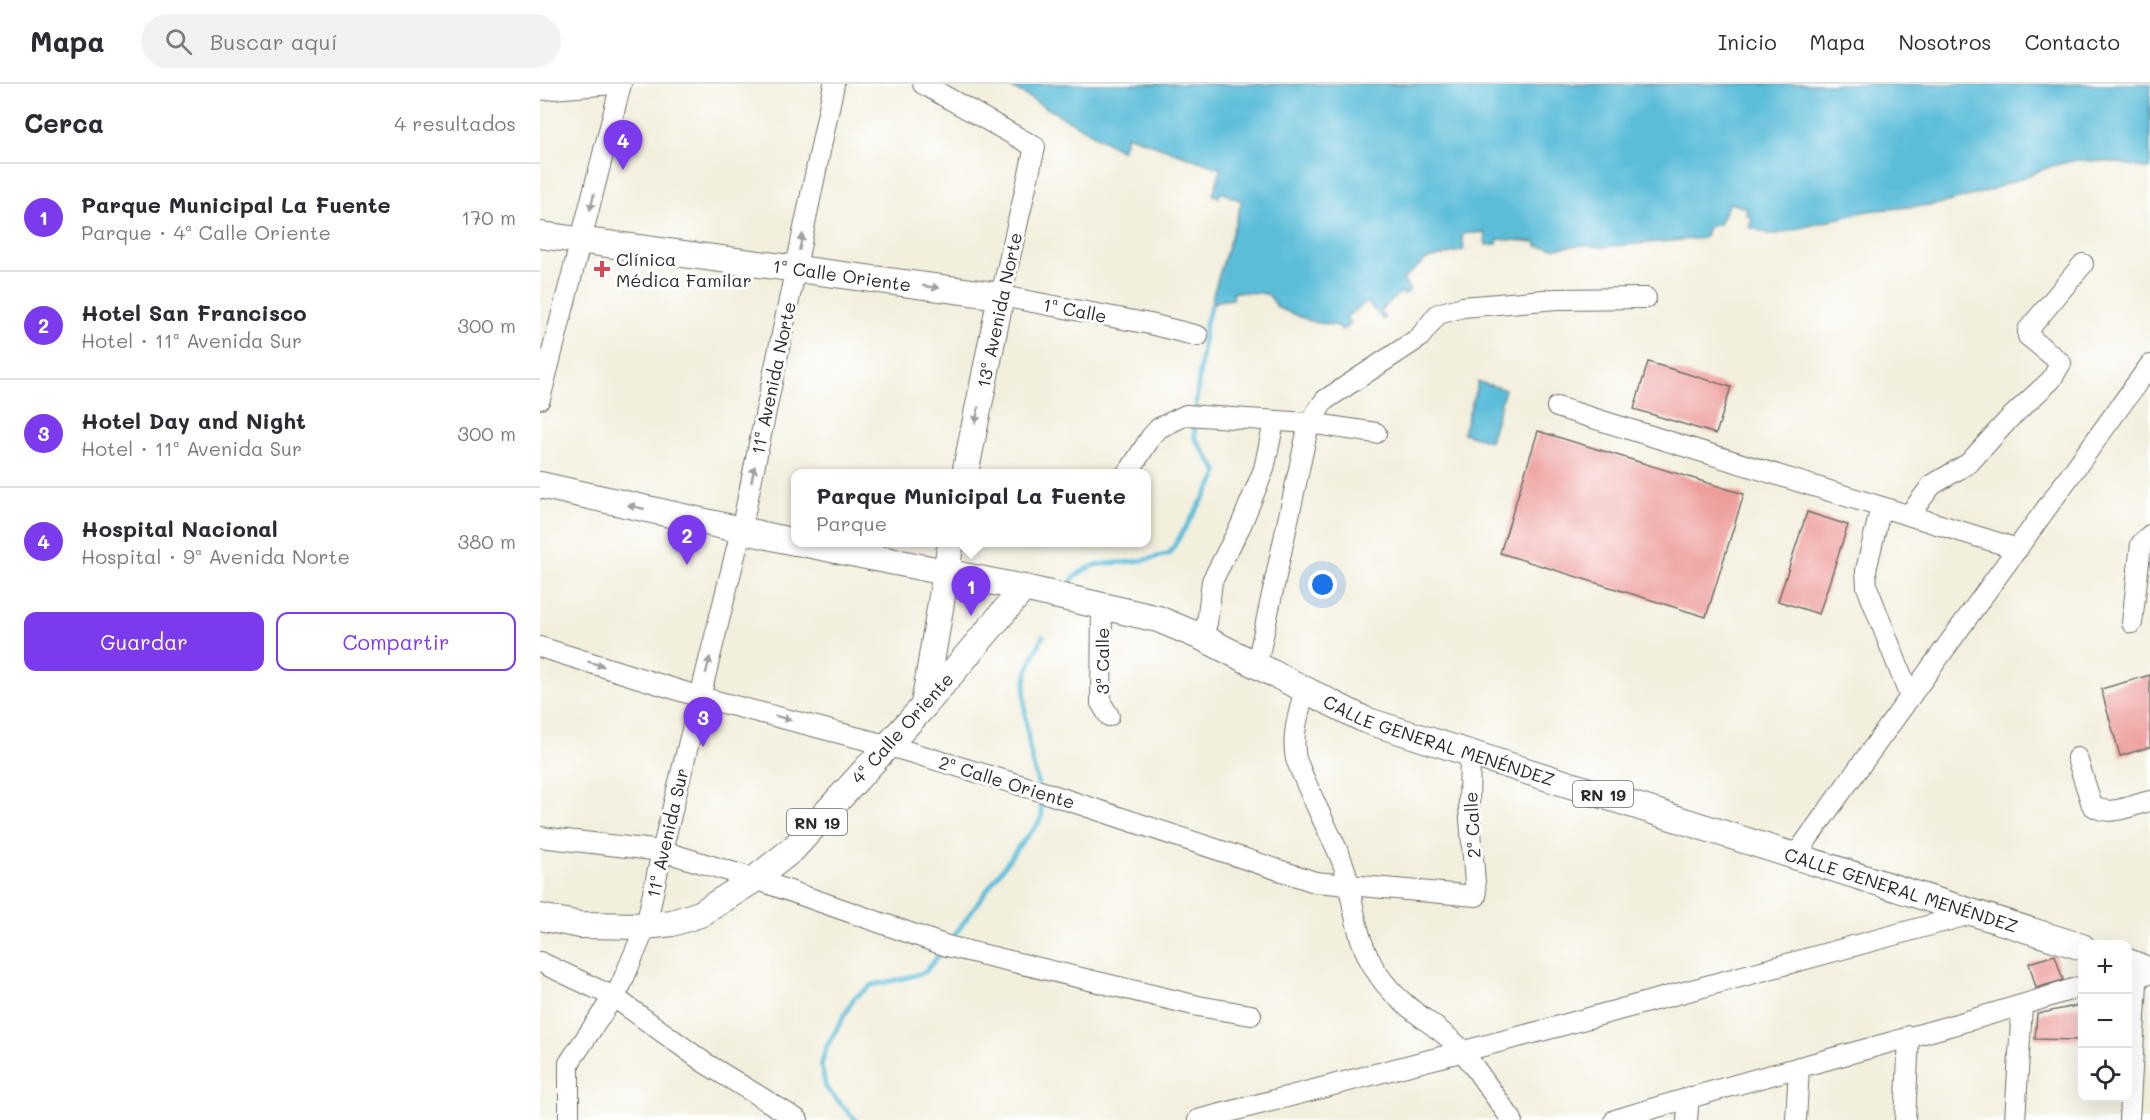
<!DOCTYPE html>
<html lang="es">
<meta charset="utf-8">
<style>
body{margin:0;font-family:Mali,sans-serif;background:#f2f2f3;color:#2b2b33}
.controls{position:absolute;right:18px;bottom:18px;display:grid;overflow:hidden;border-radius:12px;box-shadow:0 6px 24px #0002}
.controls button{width:54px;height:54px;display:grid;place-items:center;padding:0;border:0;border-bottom:2px solid #e1e1e2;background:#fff;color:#2b2b33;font:30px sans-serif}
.you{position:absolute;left:783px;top:501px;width:21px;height:21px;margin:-15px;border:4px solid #fff;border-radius:50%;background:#1a73e8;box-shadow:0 0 0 9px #1a73e833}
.badge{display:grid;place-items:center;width:39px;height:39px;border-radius:50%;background:#7c3aed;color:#fff;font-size:20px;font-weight:700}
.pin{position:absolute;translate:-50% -50px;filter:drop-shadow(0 2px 3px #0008)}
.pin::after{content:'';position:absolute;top:32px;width:21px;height:18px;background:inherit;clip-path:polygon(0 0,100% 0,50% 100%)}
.popup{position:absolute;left:251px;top:385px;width:360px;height:78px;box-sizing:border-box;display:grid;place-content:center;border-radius:12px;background:#fff;filter:drop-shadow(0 2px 4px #0005);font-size:20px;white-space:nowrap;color:#7c7c81}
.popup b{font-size:22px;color:#2b2b33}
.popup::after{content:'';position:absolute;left:50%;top:100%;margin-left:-12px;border:12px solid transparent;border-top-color:#fff}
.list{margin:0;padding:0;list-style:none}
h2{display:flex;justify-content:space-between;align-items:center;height:78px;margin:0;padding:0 24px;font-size:26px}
h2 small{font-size:20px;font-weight:400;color:#7c7c81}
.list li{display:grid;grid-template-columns:39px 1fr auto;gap:18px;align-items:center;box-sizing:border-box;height:108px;padding:0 24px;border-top:2px solid #e1e1e2}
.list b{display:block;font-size:22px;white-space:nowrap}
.list p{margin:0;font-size:20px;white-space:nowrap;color:#7c7c81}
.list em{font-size:20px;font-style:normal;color:#7c7c81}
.actions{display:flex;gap:12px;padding:18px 24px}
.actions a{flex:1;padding:14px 0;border:2px solid #7c3aed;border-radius:12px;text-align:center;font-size:21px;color:#7c3aed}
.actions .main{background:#7c3aed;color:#fff}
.icon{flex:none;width:33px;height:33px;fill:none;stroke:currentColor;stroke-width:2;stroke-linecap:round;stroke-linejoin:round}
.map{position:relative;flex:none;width:1610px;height:1036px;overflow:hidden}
header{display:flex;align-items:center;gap:36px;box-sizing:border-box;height:84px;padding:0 30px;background:#fff;border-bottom:2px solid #e1e1e2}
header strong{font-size:28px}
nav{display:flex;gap:33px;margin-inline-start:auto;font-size:21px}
.search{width:420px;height:54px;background:#f2f2f3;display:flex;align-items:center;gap:15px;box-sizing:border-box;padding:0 21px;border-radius:33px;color:#7c7c81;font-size:22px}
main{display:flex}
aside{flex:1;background:#fff}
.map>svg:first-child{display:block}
.water{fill:#5bbdd9;stroke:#437482;stroke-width:1.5}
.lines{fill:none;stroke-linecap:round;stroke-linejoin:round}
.stream{stroke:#5bbdd9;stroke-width:4.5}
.building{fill:#ed9e9b}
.minor-casing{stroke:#717069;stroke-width:22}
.major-casing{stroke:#717069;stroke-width:28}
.minor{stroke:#fff;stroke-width:20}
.major{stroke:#fff;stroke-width:26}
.oneway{fill:#a0a0a0}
.poi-dot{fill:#d1495b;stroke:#fff;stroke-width:2}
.labels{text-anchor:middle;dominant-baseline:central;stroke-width:6;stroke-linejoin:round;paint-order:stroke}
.shield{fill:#fff;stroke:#6b6b6b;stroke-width:1.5}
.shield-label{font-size:16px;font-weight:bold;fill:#2b2b2b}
.poi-label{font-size:18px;fill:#2b2b2b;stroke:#fff;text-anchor:start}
.street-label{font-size:18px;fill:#2b2b2b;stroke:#fff}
</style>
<header>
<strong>Mapa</strong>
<div class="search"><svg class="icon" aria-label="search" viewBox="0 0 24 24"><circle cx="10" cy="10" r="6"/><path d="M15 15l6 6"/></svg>Buscar aquí</div>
<nav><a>Inicio</a><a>Mapa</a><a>Nosotros</a><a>Contacto</a></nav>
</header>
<main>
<aside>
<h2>Cerca<small>4 resultados</small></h2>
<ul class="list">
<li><span class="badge">1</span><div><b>Parque Municipal La Fuente</b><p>Parque · 4ª Calle Oriente</p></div><em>170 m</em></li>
<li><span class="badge">2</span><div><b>Hotel San Francisco</b><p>Hotel · 11ª Avenida Sur</p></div><em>300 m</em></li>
<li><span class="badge">3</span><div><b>Hotel Day and Night</b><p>Hotel · 11ª Avenida Sur</p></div><em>300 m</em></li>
<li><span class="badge">4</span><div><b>Hospital Nacional</b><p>Hospital · 9ª Avenida Norte</p></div><em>380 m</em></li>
</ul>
<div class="actions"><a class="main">Guardar</a><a>Compartir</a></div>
</aside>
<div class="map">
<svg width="1610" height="1036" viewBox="0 0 1610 1036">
<rect width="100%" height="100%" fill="#fff"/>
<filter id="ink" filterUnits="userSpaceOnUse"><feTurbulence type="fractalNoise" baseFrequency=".0167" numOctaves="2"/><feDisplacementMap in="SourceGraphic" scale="12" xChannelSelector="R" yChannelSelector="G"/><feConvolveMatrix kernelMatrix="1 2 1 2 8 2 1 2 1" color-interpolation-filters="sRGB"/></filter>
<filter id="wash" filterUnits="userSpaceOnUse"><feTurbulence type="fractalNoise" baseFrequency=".008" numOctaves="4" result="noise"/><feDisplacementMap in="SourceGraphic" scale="24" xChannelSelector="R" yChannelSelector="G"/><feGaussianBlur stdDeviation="1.35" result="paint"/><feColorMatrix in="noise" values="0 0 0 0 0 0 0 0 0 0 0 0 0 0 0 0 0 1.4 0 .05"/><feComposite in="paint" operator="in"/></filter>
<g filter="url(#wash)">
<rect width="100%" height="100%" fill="#f3efdd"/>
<g class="water">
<polygon points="465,0 1610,0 1610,85 1574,78 1536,76 1512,82 1448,107 1400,120 1327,127 1233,151 1209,143 1212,133 1206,131 1207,124 1189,119 1179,140 1168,143 1164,154 1061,163 1041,161 1014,164 997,162 997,158 958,155 957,160 946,161 944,148 922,150 924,166 887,175 863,195 870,206 864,211 861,208 840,227 845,234 843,236 827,218 806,233 811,240 802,246 798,242 773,238 738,224 729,211 721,209 694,208 693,215 677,217 671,222 674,207 702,117 681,108 679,113 673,111 681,85 587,51 582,67"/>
<polygon points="938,298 965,305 950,357 923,349"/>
</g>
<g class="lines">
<g class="stream">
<polyline points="655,328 665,243 671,222"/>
<path d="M532,496C550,475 573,481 597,477C608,476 619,472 629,470L675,396L678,388L655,354L654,336"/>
<path d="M498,700C490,673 479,614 488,586C491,575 498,563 503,552"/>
<polyline points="411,856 478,763 498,740 502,732 500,712"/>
<polyline points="316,1036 286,1004 281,982 286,964 314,914 332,901 362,895 385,888 404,865"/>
</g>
</g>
<g id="blocks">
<g class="building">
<polygon points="1108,278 1191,303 1176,350 1094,325"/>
<polygon points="998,347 1204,410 1166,533 960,469"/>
<polygon points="1267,428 1308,441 1279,530 1238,517"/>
<polygon points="1610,591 1610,663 1580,672 1561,605"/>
<polygon points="1515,871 1523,896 1496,904 1489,879"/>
<polygon points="1540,921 1539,956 1495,955 1497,930"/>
</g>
</g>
</g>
<g filter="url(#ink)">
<use href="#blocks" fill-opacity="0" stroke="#717069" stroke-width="1.5"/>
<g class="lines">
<defs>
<g id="minor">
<polyline points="383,0 495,63 461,212 610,240 658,252"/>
<polyline points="0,6 73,0"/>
<polyline points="0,315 81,0"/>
<polyline points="1017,323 1478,465"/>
<polyline points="586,390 590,386 611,353 619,344 646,331 769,339 836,349"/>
<polyline points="1341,423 1326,486 1327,503 1370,613"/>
<polyline points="1369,431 1392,401 1429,379 1469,335 1511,296 1521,279 1488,252 1488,246 1543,180"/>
<polyline points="562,521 561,619 569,632"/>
<polyline points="1592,539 1601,460 1610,451"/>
<polyline points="661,553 667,539 672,497 701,441 724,385 734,338"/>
<polyline points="0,563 160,613 346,661 500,707 775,798 936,812 929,722 930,670"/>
<polyline points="717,580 769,339 785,316 879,254 898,230 923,223 1016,215 1106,214"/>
<path d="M765,605C759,629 751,651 756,675C764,695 773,715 782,734C790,752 801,770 806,789C815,826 816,860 840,893C863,926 896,939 922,966L972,1036"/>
<path d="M1537,674L1552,721C1568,734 1592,721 1610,717"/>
<polyline points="0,753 122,767 215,795 407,862 658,922 711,931"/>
<polyline points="1255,772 1610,281"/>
<polyline points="0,878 74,913 165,979 258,1036"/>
<polyline points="29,1036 29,979 80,903 106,842 122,767 201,447 294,0"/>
<polyline points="658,1036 1001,947 1435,829"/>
<path d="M1075,1036C1230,988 1388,952 1542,902"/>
<polyline points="1147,1036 1149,1013"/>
<polyline points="1256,1036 1259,983"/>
<polyline points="1365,1036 1369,952"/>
<polyline points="1475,1036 1482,922"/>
<polyline points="1589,1036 1598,882"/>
</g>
<g id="major">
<polyline points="0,151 461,212 425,390"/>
<polyline points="0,401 255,458"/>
<path id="s1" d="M257,458L484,504L618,535L661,553L825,636L1542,863"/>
<polyline points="384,621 411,458"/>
<polyline points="0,833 40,841 106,842 132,839 160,830 215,795 253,765 384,622 484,504"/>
<polyline points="1588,878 1610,887"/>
</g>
</defs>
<use href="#minor" class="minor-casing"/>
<use href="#major" class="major-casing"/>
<use href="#minor" class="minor"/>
<use href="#major" class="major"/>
</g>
<defs><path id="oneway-solid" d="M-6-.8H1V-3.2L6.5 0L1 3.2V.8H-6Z" transform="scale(1.5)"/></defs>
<g class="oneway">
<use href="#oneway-solid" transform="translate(52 118) rotate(104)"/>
<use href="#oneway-solid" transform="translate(261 158) rotate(-78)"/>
<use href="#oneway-solid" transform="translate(391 203) rotate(8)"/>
<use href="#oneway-solid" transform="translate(437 331) rotate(101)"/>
<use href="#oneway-solid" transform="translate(213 390) rotate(-78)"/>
<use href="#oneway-solid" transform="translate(96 423) rotate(-167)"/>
<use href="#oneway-solid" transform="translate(56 580) rotate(17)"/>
<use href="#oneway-solid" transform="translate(168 581) rotate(-76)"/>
<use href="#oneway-solid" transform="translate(243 634) rotate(15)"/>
</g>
</g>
<path class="poi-dot" d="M59 176h6v6h6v6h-6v6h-6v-6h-6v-6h6z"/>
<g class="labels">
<g class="shield">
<rect x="1033" y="697" width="60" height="26" rx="4.5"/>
<rect x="247" y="725" width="60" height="26" rx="4.5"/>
</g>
<g class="shield-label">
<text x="1063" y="710">RN 19</text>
<text x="277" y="738">RN 19</text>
</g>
<g class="poi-label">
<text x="76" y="175">Clínica<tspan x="76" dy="21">Médica Familar</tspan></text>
</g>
<g class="street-label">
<text transform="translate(302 191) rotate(8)">1ª Calle Oriente</text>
<text transform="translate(459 226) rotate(-78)">13ª Avenida Norte</text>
<text transform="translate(535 226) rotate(11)">1ª Calle</text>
<text transform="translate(233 294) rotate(-78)">11ª Avenida Norte</text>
<text transform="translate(562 577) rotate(-90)">3ª Calle</text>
<text transform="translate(362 644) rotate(-48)">4ª Calle Oriente</text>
<text stroke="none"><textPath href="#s1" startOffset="676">CALLE GENERAL MENÉNDEZ</textPath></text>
<text transform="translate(467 698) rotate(17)">2ª Calle Oriente</text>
<text transform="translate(932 741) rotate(-93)">2ª Calle</text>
<text transform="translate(127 749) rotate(-77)">11ª Avenida Sur</text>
<text stroke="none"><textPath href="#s1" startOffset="1162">CALLE GENERAL MENÉNDEZ</textPath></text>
</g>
</g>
</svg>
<div class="controls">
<button>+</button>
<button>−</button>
<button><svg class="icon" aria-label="locate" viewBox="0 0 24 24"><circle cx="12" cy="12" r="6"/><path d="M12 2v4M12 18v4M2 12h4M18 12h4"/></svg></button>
</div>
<div class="you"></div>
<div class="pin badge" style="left:431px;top:532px">1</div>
<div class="popup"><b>Parque Municipal La Fuente</b>Parque</div>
<div class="pin badge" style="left:147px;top:481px">2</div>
<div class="pin badge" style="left:163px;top:663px">3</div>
<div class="pin badge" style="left:83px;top:86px">4</div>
</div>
</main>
